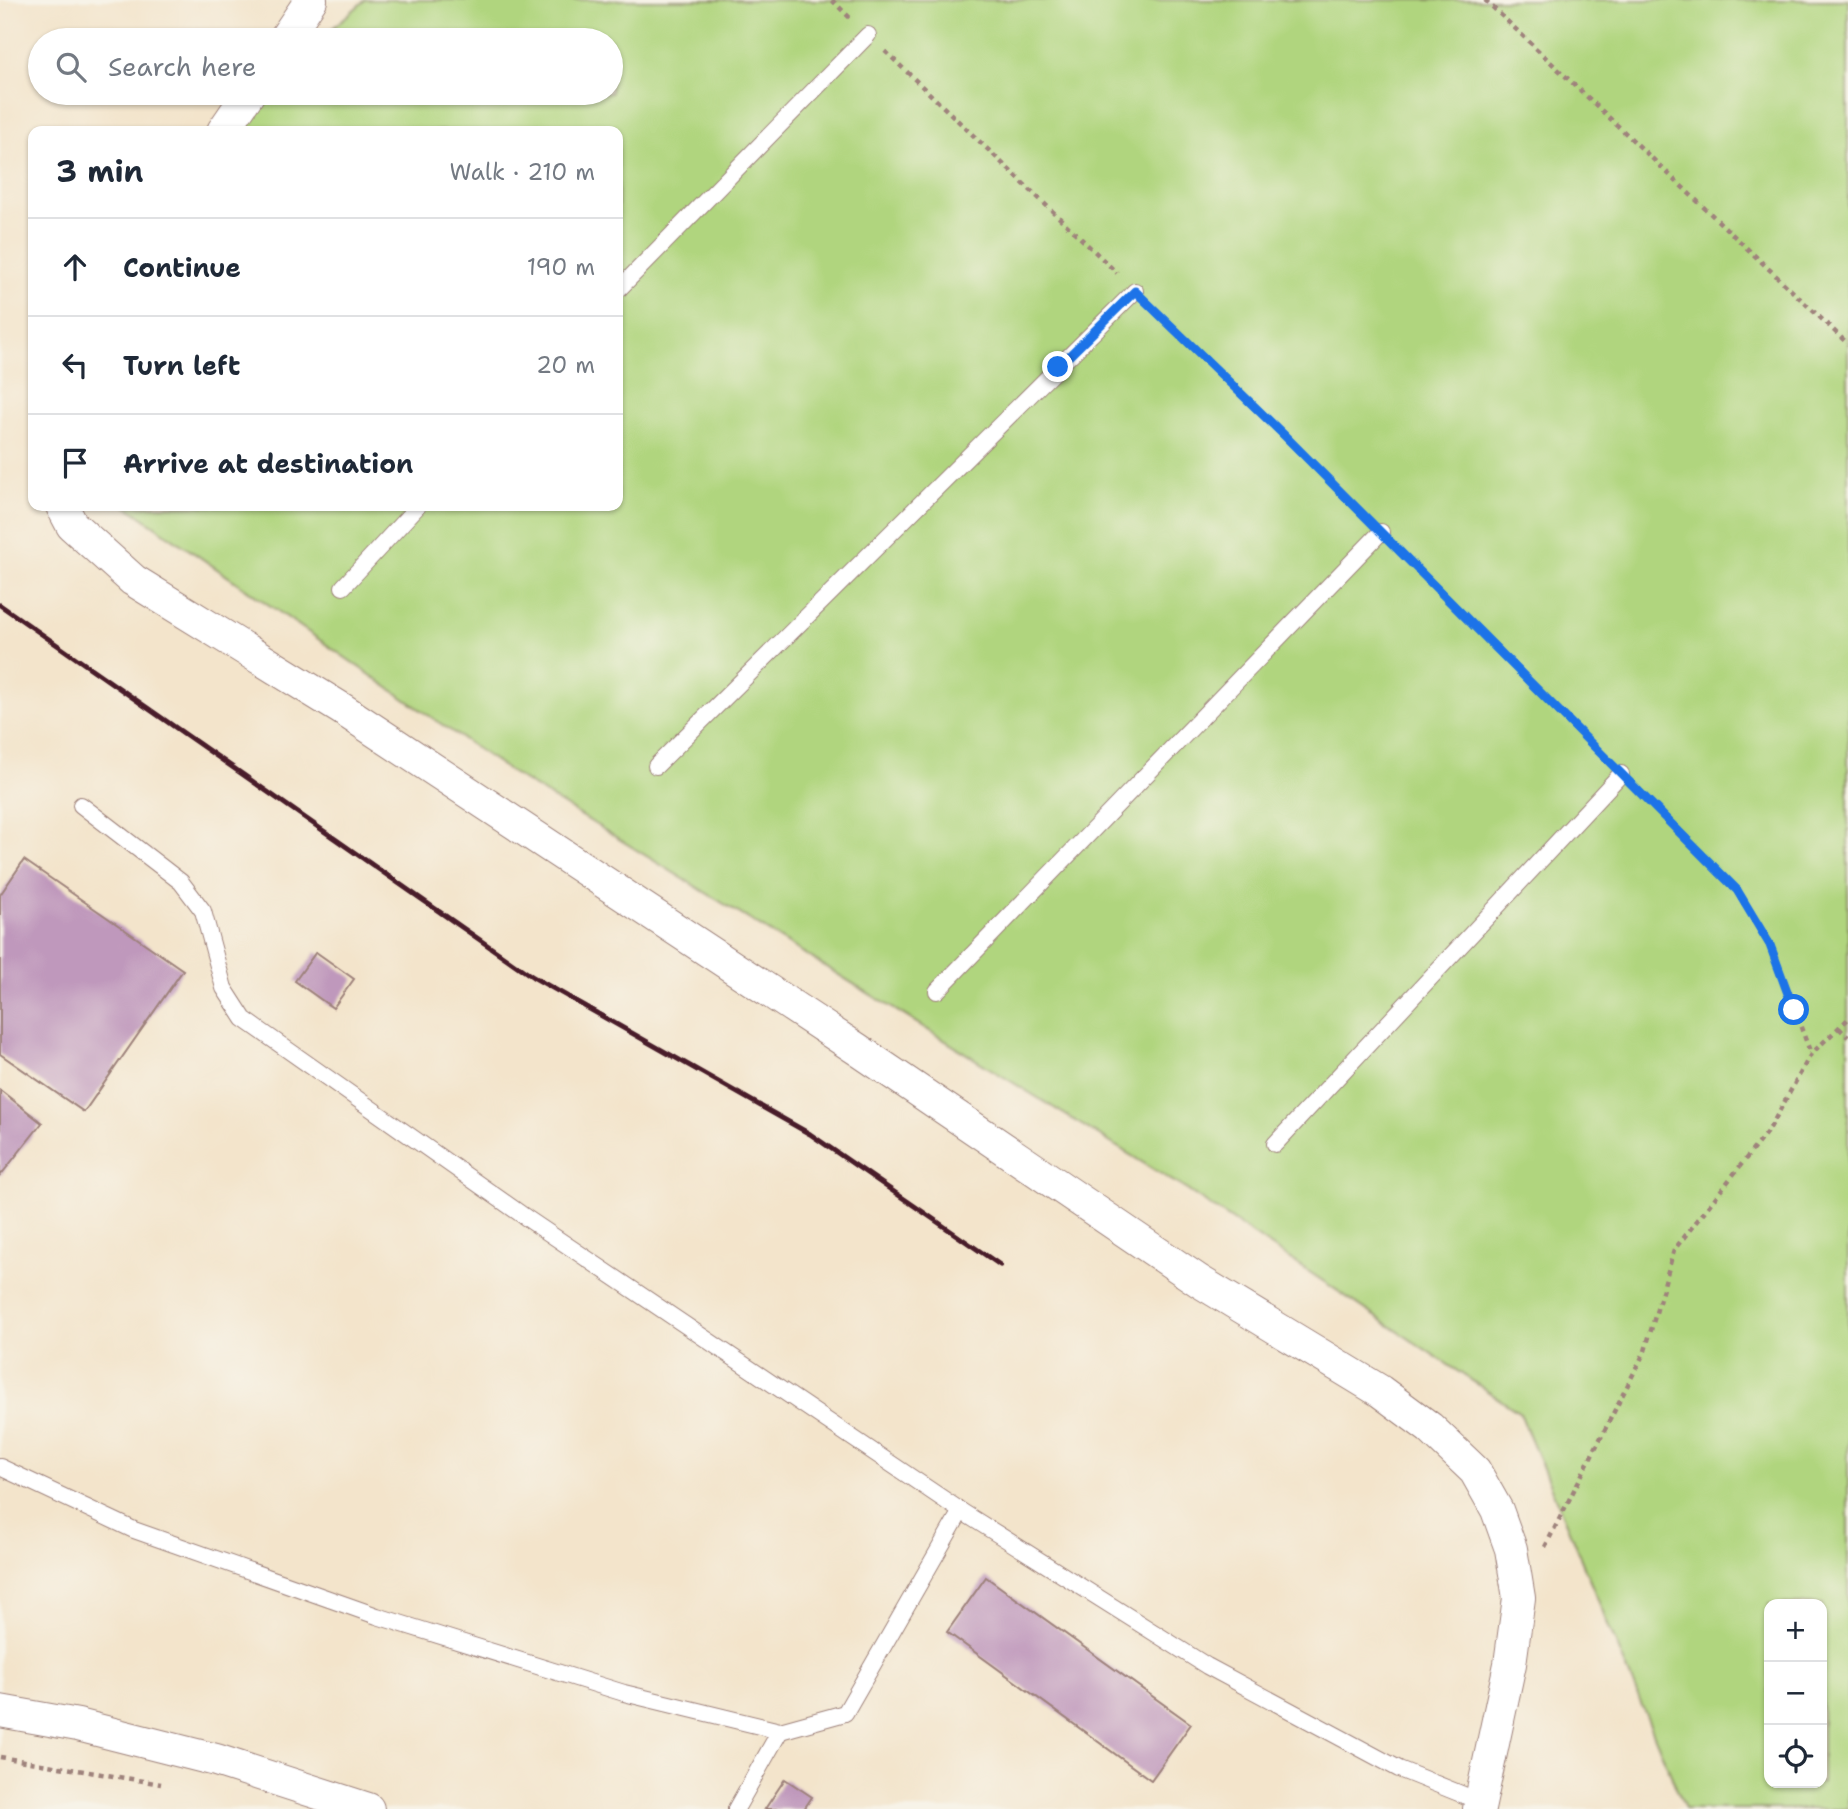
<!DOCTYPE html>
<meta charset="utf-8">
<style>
body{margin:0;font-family:"Shantell Sans",sans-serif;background:#f2f2f3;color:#1f2937}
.controls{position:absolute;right:21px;bottom:21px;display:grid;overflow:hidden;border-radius:14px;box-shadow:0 2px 5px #0004}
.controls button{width:63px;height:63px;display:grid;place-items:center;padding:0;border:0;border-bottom:2px solid #e0e1e3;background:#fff;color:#1f2937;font:35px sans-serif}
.stop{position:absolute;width:21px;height:21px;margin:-16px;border:5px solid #1a73e8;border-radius:50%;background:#fff}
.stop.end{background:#1a73e8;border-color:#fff;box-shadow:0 2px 7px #0008}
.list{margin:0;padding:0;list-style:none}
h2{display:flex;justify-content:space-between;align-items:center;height:91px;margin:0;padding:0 28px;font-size:30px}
h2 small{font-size:23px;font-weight:400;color:#747a83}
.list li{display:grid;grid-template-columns:46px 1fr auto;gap:21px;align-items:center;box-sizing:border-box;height:98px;padding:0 28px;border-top:2px solid #e0e1e3}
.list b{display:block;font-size:26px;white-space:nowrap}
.list em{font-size:23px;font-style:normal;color:#747a83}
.icon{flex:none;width:38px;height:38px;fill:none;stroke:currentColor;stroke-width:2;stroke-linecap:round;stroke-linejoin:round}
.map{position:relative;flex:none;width:1848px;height:1809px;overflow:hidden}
.search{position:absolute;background:#fff;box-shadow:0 2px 5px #0004;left:28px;top:28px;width:595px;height:77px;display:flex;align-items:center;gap:18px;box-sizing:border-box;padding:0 24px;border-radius:38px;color:#747a83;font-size:26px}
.panel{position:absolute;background:#fff;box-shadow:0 2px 5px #0004;left:28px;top:126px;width:595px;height:385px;border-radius:14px}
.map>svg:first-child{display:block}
.green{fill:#b0d57e;stroke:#7d7a54;stroke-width:2;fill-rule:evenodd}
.building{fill:#bf98bc}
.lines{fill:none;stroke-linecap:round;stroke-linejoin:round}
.lane-casing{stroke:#9e827b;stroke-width:18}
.street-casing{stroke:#9e827b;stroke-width:34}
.path{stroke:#9e827b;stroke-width:4.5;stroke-dasharray:5 5;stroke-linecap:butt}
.lane{stroke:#fff;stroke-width:16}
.street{stroke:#fff;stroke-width:32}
.rail{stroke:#4a1f2b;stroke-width:5}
.route{stroke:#1a73e8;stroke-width:9}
</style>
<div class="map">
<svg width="1848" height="1809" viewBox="0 0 1848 1809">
<rect width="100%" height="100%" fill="#f7f3e8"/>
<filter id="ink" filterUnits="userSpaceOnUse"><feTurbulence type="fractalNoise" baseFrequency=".0143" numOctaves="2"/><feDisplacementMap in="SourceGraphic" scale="14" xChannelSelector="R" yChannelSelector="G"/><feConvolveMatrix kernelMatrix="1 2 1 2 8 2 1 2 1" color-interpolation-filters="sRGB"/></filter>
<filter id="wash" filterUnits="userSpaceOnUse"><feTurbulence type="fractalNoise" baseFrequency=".00686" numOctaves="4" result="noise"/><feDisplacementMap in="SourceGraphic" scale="28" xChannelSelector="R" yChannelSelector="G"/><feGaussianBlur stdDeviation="1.57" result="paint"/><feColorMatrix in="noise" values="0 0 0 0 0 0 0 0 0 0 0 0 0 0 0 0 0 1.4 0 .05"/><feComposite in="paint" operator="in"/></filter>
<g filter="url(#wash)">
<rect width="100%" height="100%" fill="#f3e4cb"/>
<path class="green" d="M365,0H1848V1809H1685L1520,1413L1187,1190L512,773L126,506H618V131H246L271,93H611V40H319ZM1769,1604H1822V1783H1769Z"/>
<g id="blocks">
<g class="building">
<polygon points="24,860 183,970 84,1112 0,1054 0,895"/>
<polygon points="316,952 354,979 333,1008 295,981"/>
<polygon points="0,1090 42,1123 0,1176"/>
<polygon points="986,1577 1191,1724 1151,1780 947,1632"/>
<polygon points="785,1779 812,1797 804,1809 765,1809"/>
</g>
</g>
</g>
<g filter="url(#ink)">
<use href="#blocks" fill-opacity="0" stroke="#9e827b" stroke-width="2"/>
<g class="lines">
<defs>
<g id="lane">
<polyline points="618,290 868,35"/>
<polyline points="343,587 418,506"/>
<polyline points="656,766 1135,291"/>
<polyline points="81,805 181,882 203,911 224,988 244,1019 528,1219 961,1511 1207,1666 1399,1769 1481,1802"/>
<polyline points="937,991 1381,532"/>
<polyline points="1275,1144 1621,774"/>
<polyline points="0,1467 134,1530 377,1616 624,1693 780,1731 845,1713 961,1511"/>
<polyline points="736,1809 780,1731"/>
</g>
<g id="street">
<polyline points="284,40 311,0"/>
<polyline points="223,131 249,93"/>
<polyline points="62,506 72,525 133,580 342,709 857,1049 1199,1281 1380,1391 1430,1428 1475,1471 1497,1510 1511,1549 1519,1598 1510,1664 1479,1809"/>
<polyline points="0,1711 78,1725 216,1760 368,1809"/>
</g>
</defs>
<use href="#lane" class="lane-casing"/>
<use href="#street" class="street-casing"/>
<g class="path">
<polyline points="832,0 851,19"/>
<polyline points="1485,0 1848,344"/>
<polyline points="885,51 1117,273"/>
<polyline points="1153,308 1365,515"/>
<polyline points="1398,549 1604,756"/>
<polyline points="1639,792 1737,890 1770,945 1811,1054"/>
<polyline points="1839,1028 1848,1037"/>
<polyline points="1545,1547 1645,1351 1674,1250 1770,1128 1811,1054 1848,1019"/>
<polyline points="0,1757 161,1784"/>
</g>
<use href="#lane" class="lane"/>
<use href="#street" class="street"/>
<polyline class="rail" points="0,605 533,977 810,1134 1000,1265"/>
</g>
</g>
<g class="lines" filter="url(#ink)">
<polyline class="route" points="1058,367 1135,291 1285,436 1737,890 1770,945 1794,1010"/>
</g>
</svg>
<div class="controls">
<button>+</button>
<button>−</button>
<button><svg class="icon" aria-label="locate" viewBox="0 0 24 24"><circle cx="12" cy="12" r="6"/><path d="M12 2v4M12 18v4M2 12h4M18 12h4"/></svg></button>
</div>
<div class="stop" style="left:1794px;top:1010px"></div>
<div class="stop end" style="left:1058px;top:367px"></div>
<div class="search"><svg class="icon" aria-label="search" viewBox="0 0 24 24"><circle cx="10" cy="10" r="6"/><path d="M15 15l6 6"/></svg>Search here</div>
<section class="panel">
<h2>3 min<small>Walk · 210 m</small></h2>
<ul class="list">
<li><svg class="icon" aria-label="ahead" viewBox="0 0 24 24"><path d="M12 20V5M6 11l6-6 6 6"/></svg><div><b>Continue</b></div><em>190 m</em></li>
<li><svg class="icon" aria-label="left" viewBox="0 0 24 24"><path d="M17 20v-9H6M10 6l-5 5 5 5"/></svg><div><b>Turn left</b></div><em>20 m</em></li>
<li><svg class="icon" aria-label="arrive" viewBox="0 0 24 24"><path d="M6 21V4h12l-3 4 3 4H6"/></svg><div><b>Arrive at destination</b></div></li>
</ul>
</section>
</div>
